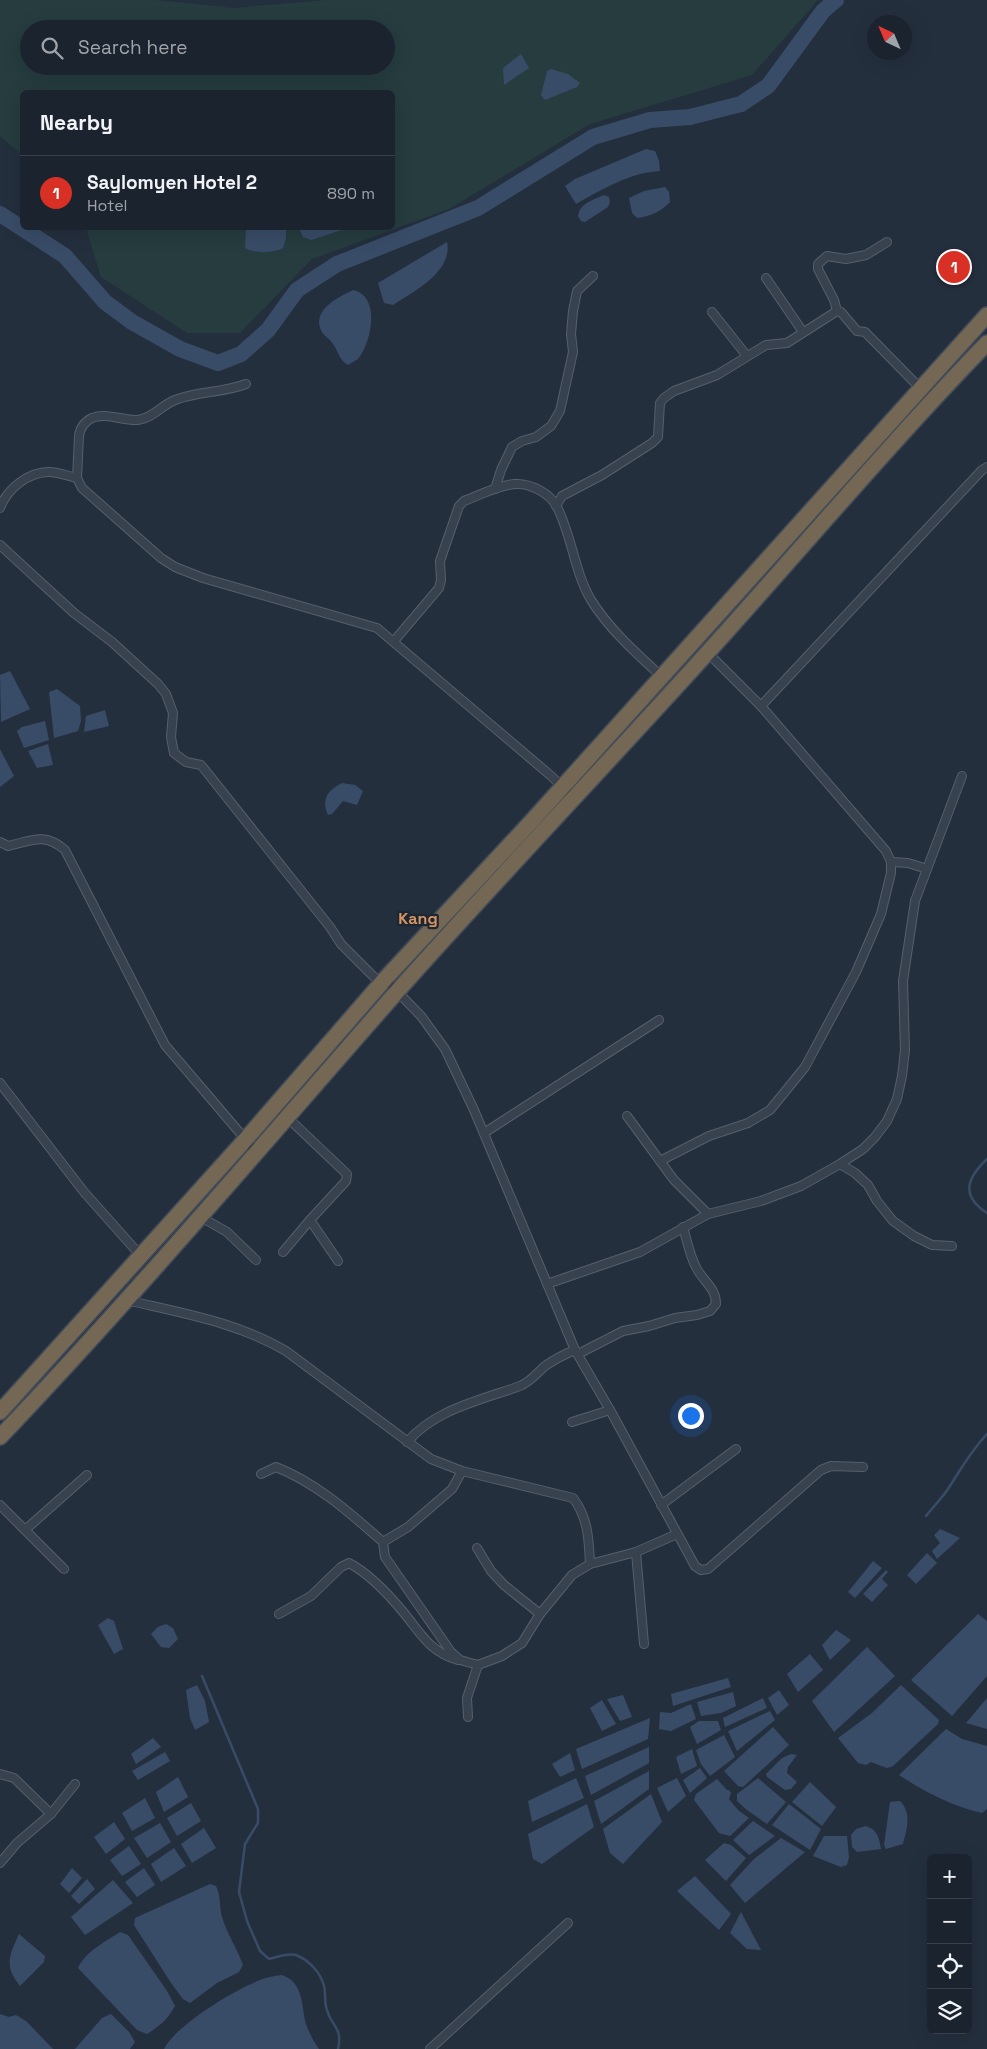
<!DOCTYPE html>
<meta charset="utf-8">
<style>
body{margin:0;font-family:"Space Grotesk",sans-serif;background:#282f3a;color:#f1f3f6}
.controls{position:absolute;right:15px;bottom:15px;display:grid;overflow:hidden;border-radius:8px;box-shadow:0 5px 20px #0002}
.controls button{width:45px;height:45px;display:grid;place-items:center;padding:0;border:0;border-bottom:1px solid #39404a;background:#1b232e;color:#f1f3f6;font:25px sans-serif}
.compass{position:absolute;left:867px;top:15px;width:45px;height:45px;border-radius:50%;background:#1b232e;box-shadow:0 5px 20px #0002;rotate:316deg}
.you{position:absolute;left:690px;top:1415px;width:18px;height:18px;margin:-12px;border:4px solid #fff;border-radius:50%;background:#1a73e8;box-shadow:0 0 0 8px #1a73e833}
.badge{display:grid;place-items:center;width:32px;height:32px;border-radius:50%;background:#d93025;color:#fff;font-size:16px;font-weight:700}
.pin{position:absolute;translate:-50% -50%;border:2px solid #fff;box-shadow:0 1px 5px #0006}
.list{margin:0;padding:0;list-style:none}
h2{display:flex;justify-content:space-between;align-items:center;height:65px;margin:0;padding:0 20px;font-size:21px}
h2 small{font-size:16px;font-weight:400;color:#a0a4aa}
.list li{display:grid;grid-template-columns:32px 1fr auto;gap:15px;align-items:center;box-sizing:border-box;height:75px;padding:0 20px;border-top:1px solid #39404a}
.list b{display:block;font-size:19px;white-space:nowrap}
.list p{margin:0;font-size:16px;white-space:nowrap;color:#a0a4aa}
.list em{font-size:16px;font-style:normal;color:#a0a4aa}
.icon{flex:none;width:28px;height:28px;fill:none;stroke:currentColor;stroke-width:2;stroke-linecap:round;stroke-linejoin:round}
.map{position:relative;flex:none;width:987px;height:2049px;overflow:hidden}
.search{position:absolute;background:#1b232e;box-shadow:0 5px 20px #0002;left:20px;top:20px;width:375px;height:55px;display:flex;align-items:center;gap:12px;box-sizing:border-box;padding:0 18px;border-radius:28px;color:#a0a4aa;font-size:19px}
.panel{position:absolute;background:#1b232e;box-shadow:0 5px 20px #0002;left:20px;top:90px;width:375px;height:140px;border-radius:8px}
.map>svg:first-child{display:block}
.green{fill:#263c3f;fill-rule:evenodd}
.water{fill:#394c67}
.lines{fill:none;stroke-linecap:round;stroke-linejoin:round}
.stream{stroke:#394c67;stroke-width:2.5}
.river{stroke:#394c67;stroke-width:16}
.street-casing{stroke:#565f6c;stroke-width:10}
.highway-casing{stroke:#434c59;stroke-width:18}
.street{stroke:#38414e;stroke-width:8}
.highway{stroke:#746855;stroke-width:15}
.labels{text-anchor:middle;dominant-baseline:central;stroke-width:4.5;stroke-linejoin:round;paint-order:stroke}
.quarter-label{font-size:16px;font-weight:bold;fill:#d59563;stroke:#1d2633}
</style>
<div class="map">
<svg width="987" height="2049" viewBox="0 0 987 2049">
<rect width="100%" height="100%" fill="#242f3e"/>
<path class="green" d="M0,0H156L234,8L326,0H818L752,75L590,124L449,209L312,259L240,333H187L101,277L86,228H392V92H22V155L0,136ZM29,29H386V66H29Z"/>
<g class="water">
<polygon points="521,54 529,68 504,85 503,68"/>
<polygon points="551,69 568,74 580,83 577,87 545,100 541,95 547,71"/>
<path d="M646,149L655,151L659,161L660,171C631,172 601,190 576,204L565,186L575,179Z"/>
<path d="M665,187L669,192L670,202C660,212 651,216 637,218L632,213L629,198L644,191Z"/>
<path d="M604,195L609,197L610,202L608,207L585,222L581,221L578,216C580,203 593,200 604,195Z"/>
<path d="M246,228H286V238L283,248C274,253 254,254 245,248Z"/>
<polygon points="299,228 348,228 311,240 303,237"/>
<path d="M447,242C453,272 414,291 393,305L384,303L378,283Z"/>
<path d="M353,290C381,296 372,342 358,359C355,361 351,363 348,365C338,359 339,352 333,344C330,339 324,336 322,332C310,310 339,297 353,290Z"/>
<polygon points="10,671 30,709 1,722 0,675"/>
<polygon points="57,689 80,706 81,721 78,731 54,738 49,692"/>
<polygon points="105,710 109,726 84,732 86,716"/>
<polygon points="45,721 49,740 24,748 17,731 22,727"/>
<polygon points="48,744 53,765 37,768 28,751"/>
<polygon points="0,749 14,776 0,787"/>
<path d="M342,783L355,785L363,791L357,805L343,801L332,814L328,815C321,799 328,790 342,783Z"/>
<polygon points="940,1529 960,1538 937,1559 932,1551 940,1543 934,1535"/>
<polygon points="927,1553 937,1563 916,1584 907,1575"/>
<polygon points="873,1561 882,1568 855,1598 848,1592"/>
<polygon points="886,1570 888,1572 882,1579 888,1585 872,1602 863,1594"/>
<polygon points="978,1614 987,1621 987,1676 952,1716 911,1680"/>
<polygon points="108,1618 114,1621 123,1649 114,1654 98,1625"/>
<polygon points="166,1624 173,1628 178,1639 169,1648 161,1647 151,1634 158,1627"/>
<polygon points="836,1630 851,1640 830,1660 822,1645"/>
<polygon points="867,1647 895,1676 834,1732 812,1701"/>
<polygon points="810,1654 823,1670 798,1692 787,1674"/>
<polygon points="728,1678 731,1687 673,1706 671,1694"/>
<polygon points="197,1685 205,1701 209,1722 195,1730 190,1718 186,1690"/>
<polygon points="901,1685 939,1720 938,1724 893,1766 887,1768 871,1762 866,1765 858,1763 838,1738 872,1713"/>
<polygon points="779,1690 789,1705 777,1715 768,1698"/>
<polygon points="733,1692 736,1706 721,1713 701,1716 697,1702"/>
<polygon points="623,1695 632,1717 620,1721 607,1699"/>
<polygon points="763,1698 767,1708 725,1727 723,1718"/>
<polygon points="987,1698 987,1729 966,1723"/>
<polygon points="602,1700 616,1724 602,1731 590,1708"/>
<polygon points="691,1704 696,1719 671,1731 659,1729 660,1712 671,1713"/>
<polygon points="770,1711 775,1720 737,1751 728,1731"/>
<polygon points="650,1718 648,1739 582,1769 576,1749"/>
<polygon points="699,1721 718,1721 721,1730 697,1744 690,1727"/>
<polygon points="773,1727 789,1745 743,1787 738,1786 724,1771"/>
<path d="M946,1729L962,1739L987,1746V1809L982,1813C952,1806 925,1792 899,1775Z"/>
<polygon points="724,1735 735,1757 710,1776 701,1764 696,1750"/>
<polygon points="153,1738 161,1747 136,1764 131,1754"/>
<polygon points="649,1747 649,1763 591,1795 585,1776"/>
<polygon points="692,1749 697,1766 681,1774 676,1757"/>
<polygon points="165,1752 170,1761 138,1780 132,1771"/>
<polygon points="570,1753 575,1770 560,1777 552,1764"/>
<polygon points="791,1754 797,1755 788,1767 787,1773 797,1782 791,1789 785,1790 767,1777 766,1774 782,1758"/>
<polygon points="700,1768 707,1778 690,1793 683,1780"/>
<polygon points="649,1771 649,1789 601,1824 594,1801"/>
<polygon points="178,1777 188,1797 164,1812 156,1792"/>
<polygon points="576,1778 584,1798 532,1822 528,1801"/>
<polygon points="677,1778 686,1796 668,1812 657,1788"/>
<polygon points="758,1778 786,1802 767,1824 747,1810 737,1801 737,1794"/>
<polygon points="717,1779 727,1790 729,1790 731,1793 729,1799 738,1810 749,1818 730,1836 719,1833 694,1800 696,1794"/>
<polygon points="810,1782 836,1807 822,1826 792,1802"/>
<polygon points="651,1794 662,1822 623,1864 610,1853 603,1829"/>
<polygon points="145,1798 155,1818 132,1831 122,1813"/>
<path d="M900,1801C912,1813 907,1829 903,1844L886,1849L884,1845L890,1802Z"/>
<polygon points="191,1803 201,1821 177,1836 167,1818"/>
<polygon points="587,1804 594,1827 542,1864 533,1859 528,1834"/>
<polygon points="789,1804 821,1829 810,1850 772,1825"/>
<polygon points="753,1821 775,1836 749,1855 733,1840"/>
<polygon points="114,1822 125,1839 106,1854 94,1837"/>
<polygon points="160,1823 171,1842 147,1858 134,1838"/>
<path d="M866,1826C878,1830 879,1838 881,1849L857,1852L852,1847L851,1835L856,1829Z"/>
<polygon points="204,1828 216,1848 192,1863 181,1844"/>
<polygon points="824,1836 847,1836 849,1857 847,1865 841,1867 813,1856"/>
<polygon points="781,1838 805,1852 745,1903 730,1885 754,1859"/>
<polygon points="724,1843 731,1845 746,1858 726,1881 705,1860"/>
<polygon points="129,1846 141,1864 122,1876 110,1860"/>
<polygon points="174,1848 186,1866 161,1882 151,1864"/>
<polygon points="72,1868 82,1878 69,1893 60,1884"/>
<polygon points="144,1868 155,1885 137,1897 125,1882"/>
<polygon points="695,1876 731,1914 719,1930 677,1891"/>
<polygon points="87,1879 95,1889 79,1904 71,1896"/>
<polygon points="113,1880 133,1903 85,1935 71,1917"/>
<path d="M210,1884L216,1886C221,1896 219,1906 222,1917C227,1934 237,1948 243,1965L239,1972L217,1983L190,2003L183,1999L171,1983L134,1925L135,1918Z"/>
<polygon points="741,1912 761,1950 747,1949 730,1933"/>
<path d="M120,1932L128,1935L167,1991L175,2006C168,2019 160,2026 147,2034L137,2030L78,1968C85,1952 106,1941 120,1932Z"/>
<path d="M19,1934L45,1956L44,1962L20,1986C4,1966 9,1956 19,1934Z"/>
<path d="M282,1975C304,1983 301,2005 306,2024C309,2033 314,2042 319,2049H164C176,2025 234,1990 260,1980C267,1977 275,1976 282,1975Z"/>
<polygon points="0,2014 9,2017 16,2015 26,2021 53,2049 0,2049"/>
<polygon points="111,2014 129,2032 135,2042 130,2049 75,2049 102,2018"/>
</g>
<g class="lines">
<g class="stream">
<path d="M987,1159C966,1179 961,1196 987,1213"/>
<path d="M926,1516C933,1507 942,1498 948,1489C961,1469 970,1452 987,1434"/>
<path d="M202,1676L258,1809V1823L245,1844L239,1892L247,1921L260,1951L269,1959C277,1957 288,1953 296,1955C309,1960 321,1973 324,1986C326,1994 324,2002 327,2010C332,2028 343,2027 338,2049"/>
</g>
<polyline class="river" points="0,214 65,256 105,302 132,322 180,349 218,363 241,354 268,330 297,290 337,264 478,208 593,137 650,120 690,117 741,104 768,86 823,11 836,0"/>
<defs>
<g id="street">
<polyline points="766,278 803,332"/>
<polyline points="837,311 834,300 818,269 818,264 827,256 846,259 866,255 887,242"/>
<polyline points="712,312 747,356"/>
<path d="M246,384C223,393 197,391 175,400C162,405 153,418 138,420C123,421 106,412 92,418C84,422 80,428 79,436L77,478L82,488L161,558L175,567L203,578L377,628L550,775L574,798"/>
<polyline points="495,489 501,470 512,447 522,441 536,437 551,426 560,411 573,352 571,334 573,311 577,291 593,276"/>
<polyline points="556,506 562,496 602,475 652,443 658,437 660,403 664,398 674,391 717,375 766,345 787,343 837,311 841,312 857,331 865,332 920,388"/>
<path d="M0,508C7,489 28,472 49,472C58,472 68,476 77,478"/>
<polyline points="0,545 74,613 112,642 158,684 166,694 173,713 171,737 174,753 186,762 201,765 330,927 341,944 381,984"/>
<path d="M394,641L439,588L441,580L440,561L459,506L464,501C480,495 499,485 515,484C530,483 550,493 557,507C572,536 574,571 591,600C609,629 636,653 661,676"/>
<polyline points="761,706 982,470 987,467"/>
<path d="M0,842L8,846C31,841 44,832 65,850L165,1045L257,1153"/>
<polyline points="927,869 962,776"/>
<polyline points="385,979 421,1016 445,1049 474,1110 575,1350 610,1410 695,1566 701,1570 708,1569 821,1470 831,1466 863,1467"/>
<polyline points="0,1083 84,1192 140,1255"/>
<polyline points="627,1116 674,1180 708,1214"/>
<polyline points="287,1117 347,1174 346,1181 310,1220 338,1261"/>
<polyline points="484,1133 659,1020"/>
<polyline points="660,1161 709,1136 748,1123 770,1110 805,1067 856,972 881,914 891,873 891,862 886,851 761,706 707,652"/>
<polyline points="840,1164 855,1173 868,1185 877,1201 893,1221 914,1236 932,1245 952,1246"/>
<polyline points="199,1216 227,1232 256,1260"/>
<polyline points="283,1252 310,1220"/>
<polyline points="547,1284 640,1252 708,1214 761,1201 801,1186 840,1164 863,1149 875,1137 887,1121 897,1099 902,1076 905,1050 903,981 915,901 927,869 908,863 891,862"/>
<path d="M126,1300C181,1313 237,1322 286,1351L431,1459L462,1471L573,1498C588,1517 589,1540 590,1564L572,1575L540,1614L522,1643L502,1656L478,1665L460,1660L451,1652L385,1557L383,1542C351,1514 317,1483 276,1467L261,1474"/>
<path d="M578,1354L623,1331L649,1326L675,1318L697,1315L710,1311L716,1304C716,1288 704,1282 697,1269C690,1257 687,1241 683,1227"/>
<polyline points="572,1422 610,1410"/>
<path d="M407,1442C430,1416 460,1406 493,1395C502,1392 513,1389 522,1385C532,1380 537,1373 545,1366C555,1359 565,1354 575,1350"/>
<polyline points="0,1505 64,1569"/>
<polyline points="661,1505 736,1449"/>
<polyline points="25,1530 87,1475"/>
<polyline points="383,1542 408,1527 452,1489 462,1471"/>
<polyline points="477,1548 491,1571 504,1585 540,1614"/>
<polyline points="636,1552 644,1644"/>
<polyline points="590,1564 636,1552 677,1534"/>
<path d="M279,1614L311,1596L341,1567L349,1563C368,1573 390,1596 404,1613C421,1634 430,1652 458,1660"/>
<polyline points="468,1717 467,1698 478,1665"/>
<polyline points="0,1774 14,1778 51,1814 17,1843 0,1863"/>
<polyline points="51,1814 75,1784"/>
<polyline points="430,2049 568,1923"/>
</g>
<g id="highway">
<polyline points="0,1412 246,1139 385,979 531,822 987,315"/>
<path d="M0,1437C136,1294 264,1143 394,995C497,879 605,766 709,651C802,548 891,442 987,343"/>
</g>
</defs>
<use href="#street" class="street-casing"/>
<use href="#highway" class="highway-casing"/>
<use href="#street" class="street"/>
<use href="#highway" class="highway"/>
</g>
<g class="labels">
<g class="quarter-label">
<text x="418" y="918">Kang</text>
</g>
</g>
</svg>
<div class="controls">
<button>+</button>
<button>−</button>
<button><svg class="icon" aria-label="locate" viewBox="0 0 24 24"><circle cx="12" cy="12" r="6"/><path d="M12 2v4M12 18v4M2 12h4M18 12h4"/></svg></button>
<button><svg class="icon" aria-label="layers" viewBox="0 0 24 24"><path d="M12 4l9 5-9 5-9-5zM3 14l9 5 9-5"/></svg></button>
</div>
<svg class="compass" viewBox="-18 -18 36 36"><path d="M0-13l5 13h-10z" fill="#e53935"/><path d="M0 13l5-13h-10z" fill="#a0a4aa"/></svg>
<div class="you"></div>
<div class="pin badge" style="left:954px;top:267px">1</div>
<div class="search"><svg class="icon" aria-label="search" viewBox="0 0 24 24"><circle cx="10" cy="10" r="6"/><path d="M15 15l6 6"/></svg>Search here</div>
<section class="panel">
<h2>Nearby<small></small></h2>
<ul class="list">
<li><span class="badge">1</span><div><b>Saylomyen Hotel 2</b><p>Hotel</p></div><em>890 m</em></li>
</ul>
</section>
</div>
